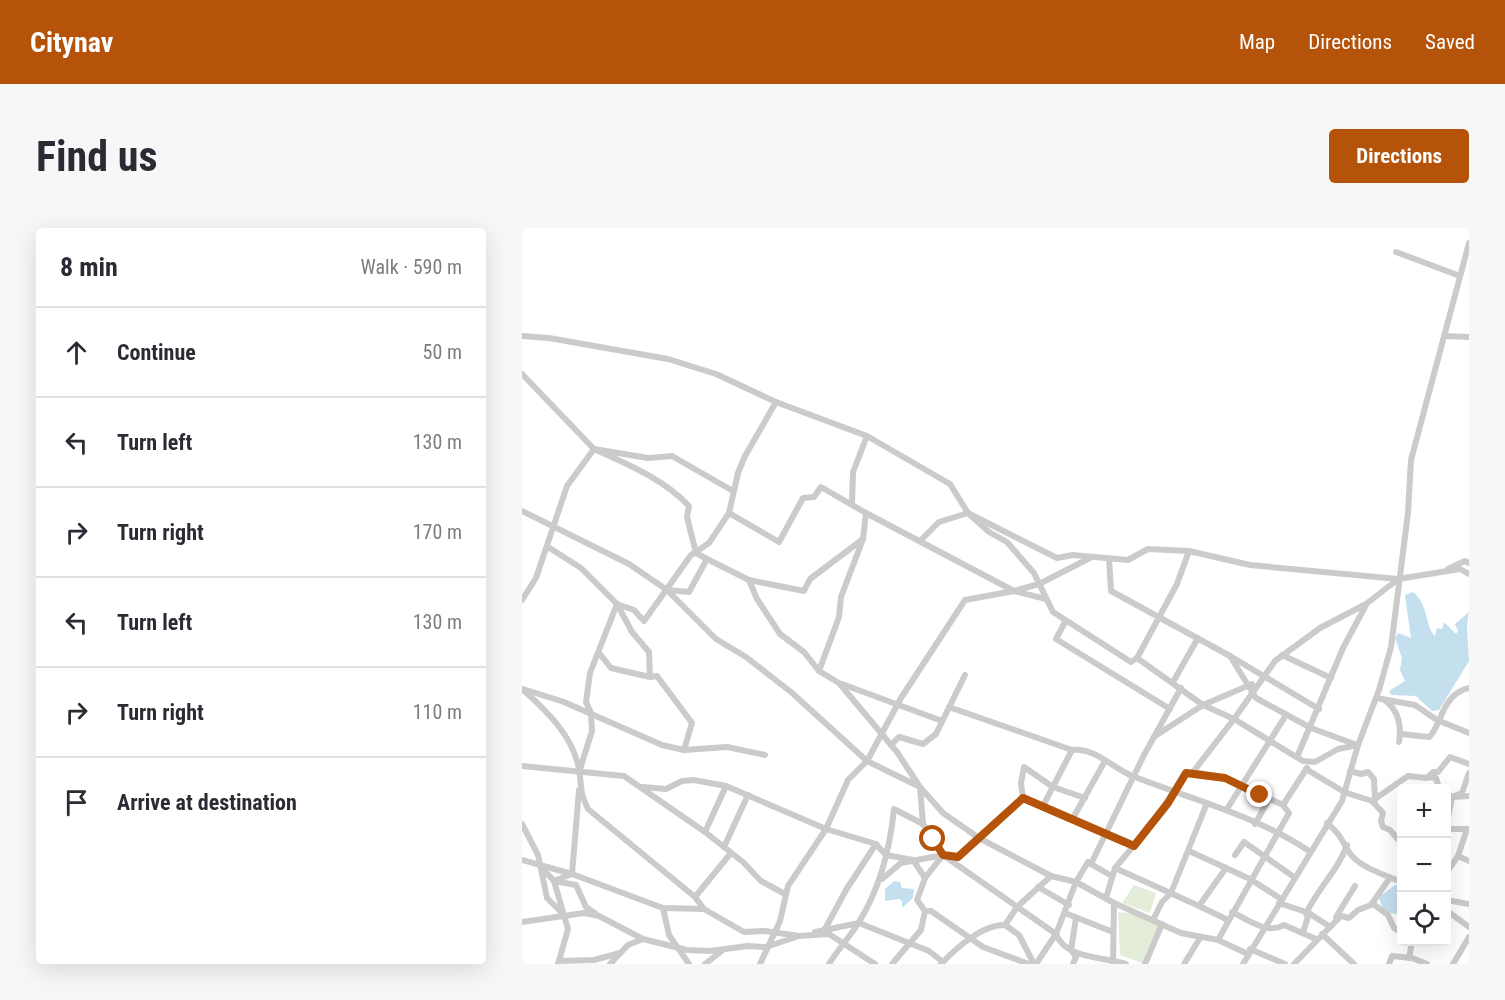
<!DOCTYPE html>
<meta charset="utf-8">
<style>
body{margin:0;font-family:"Roboto Condensed",sans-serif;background:#f7f7f7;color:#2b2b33}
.controls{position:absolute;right:18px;bottom:18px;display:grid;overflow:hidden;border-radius:6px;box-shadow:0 6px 24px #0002}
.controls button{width:54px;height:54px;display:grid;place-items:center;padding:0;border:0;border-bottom:2px solid #e1e1e2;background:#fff;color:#2b2b33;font:30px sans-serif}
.stop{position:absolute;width:18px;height:18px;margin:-14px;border:4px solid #b45309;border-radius:50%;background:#fff}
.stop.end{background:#b45309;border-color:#fff;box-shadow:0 2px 6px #0008}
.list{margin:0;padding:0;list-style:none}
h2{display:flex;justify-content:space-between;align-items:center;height:78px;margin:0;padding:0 24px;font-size:26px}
h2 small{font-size:20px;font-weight:400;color:#7c7c81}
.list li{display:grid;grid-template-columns:39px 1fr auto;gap:18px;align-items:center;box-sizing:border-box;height:90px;padding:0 24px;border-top:2px solid #e1e1e2}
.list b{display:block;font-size:22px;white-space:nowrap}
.list em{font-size:20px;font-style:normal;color:#7c7c81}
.icon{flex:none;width:33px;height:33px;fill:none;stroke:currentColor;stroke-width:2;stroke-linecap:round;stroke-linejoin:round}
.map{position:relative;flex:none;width:947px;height:736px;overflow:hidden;border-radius:6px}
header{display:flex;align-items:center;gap:36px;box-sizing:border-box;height:84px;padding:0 30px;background:#b45309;color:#fff}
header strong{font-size:28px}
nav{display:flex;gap:33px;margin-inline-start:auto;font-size:21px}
.intro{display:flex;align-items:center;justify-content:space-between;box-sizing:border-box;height:144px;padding:0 36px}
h1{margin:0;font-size:42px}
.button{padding:15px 27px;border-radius:6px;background:#b45309;color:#fff;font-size:21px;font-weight:700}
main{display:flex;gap:36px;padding:0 36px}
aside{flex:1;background:#fff;border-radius:6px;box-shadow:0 6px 24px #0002}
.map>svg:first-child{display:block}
.green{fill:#e4ecda}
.water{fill:#c4dfee}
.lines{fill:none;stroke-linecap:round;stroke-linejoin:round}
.minor{stroke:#cbcbcb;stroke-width:6}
.route{stroke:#b45309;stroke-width:8}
</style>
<header>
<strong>Citynav</strong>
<nav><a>Map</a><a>Directions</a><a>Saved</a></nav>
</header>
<div class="intro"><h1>Find us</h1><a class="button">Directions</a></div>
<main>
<aside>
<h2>8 min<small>Walk · 590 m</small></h2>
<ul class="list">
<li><svg class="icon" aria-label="ahead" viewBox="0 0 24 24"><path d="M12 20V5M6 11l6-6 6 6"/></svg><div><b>Continue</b></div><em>50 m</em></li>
<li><svg class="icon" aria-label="left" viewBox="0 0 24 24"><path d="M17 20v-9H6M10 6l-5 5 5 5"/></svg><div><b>Turn left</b></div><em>130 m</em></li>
<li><svg class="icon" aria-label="right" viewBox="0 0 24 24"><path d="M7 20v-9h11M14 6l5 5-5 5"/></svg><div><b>Turn right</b></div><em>170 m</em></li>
<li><svg class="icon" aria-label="left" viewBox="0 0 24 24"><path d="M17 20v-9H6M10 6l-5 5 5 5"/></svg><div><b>Turn left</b></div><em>130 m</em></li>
<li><svg class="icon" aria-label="right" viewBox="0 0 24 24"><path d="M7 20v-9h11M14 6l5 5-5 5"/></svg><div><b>Turn right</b></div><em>110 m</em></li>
<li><svg class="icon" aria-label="arrive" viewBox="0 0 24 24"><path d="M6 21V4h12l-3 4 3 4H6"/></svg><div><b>Arrive at destination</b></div></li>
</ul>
</aside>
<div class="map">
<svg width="947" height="736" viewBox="0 0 947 736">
<rect width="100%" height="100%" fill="#fff"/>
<g class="green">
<polygon points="612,657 634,665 628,685 600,675"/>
<polygon points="596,684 614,686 637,696 620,735 598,727"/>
</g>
<g class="water">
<path d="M891,364C907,377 903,399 913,408L915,400L920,401L922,394L934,406L936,403L933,396L947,384L945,398L947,433L917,482L910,483L894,468L869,467L867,463L883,453L878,442L880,430L873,410L876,405L889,410L883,367Z"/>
<polygon points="372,653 378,654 380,660 392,661 391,670 380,680 380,673 377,671 363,673 363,661"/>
<path d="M873,657H879V681L874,686C863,685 859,679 857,669Z"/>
</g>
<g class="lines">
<g class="minor">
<polyline points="874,24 938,48"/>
<polyline points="0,108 27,110 146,131 194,146 254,174 345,208 428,256 446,285 467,304 485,314 512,345 531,384 609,434 615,430 681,477 712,491 781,533 793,534 816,521 836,517"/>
<polyline points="922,108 947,109"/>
<polyline points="0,146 72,221 126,230 150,228 211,263"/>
<polyline points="330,275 331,244 345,208"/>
<polyline points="0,283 107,336 145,362 194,411 224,429 269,464 345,533 398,559 421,585 457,610 529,648 554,654 592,675 659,705 696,712 726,726"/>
<polyline points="207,285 216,245 223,228 254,174"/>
<polyline points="344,285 492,363 517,356 568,330"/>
<polyline points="398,313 417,294 446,285 535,330 551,327 606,332 626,321 667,323 728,337 876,351 938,341 947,346"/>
<polyline points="26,319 59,340 95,376 110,404 127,424 128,449 135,448 170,495 162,522"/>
<polyline points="587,330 589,363 708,428 734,470 789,500 835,517"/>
<polyline points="926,341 943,333 947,335"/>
<path d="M227,352L235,371L258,406L282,424L297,443L317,455L375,524L398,559L401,596L421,627L534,706C543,731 583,729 604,736"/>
<polyline points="145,362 167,364 185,331 227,352 282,363 288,351 341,311"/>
<path d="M0,372L14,350L45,258L72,221C105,236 142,251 167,278L165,289L174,325L185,331"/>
<polyline points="95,376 112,382 122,393 169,327 187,315 207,285 257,314 281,270 292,269 299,259 344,285 341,311 319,369 317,389 297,443"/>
<polyline points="543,394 534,411 648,481"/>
<polyline points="78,426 89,440 128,449"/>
<polyline points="760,427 809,450"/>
<polyline points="708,428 797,481"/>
<polyline points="615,430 655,356 667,323"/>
<polyline points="651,454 676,410"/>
<polyline points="320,456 420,493"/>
<path d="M0,461C24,482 51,508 57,541C60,560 57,562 66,581L173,669L182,681L222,704L243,703L277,708L307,706L353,736"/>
<polyline points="1,461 42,474 140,517 162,522 205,519 243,527"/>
<polyline points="854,470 893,477 915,492 947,505"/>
<path d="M863,472C876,482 880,498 877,514"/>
<path d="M427,479L550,522C571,519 590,539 608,547C668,571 733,587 787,623"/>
<path d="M879,506L907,509C919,500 919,466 947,460"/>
<polyline points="633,508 681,477 730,456"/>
<polyline points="369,517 377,509 401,516 414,506 443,447"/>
<polyline points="775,529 821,420 844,377"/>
<polyline points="0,538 102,548 183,604 221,634 239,653 263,666"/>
<polyline points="58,541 70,503 69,485 64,474 68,445 95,376"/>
<polyline points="784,541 822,564 850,573 861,585 859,593 861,599 868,602 880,616"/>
<polyline points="828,543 839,546 846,544 852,551 853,572"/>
<polyline points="671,544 703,550 761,577 767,585 696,712"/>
<polyline points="907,549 914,550 917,560"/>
<polyline points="121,559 144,561 160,553 172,552 204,558 304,601 354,616 364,627 391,632 403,650"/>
<polyline points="924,564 930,569 947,568"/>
<polyline points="501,570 612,618"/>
<polyline points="501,570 499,555 502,539 531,559 563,570"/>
<polyline points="850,573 886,548 905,550 911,544 916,544 928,529 947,536"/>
<polyline points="761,577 785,540"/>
<polyline points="521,578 550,522"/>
<polyline points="705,581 764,487"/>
<polyline points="551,590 583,533"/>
<path d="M805,595C818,606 819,611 827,624C836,639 865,648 880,654"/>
<polyline points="0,596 16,627 25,670 41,686"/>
<polyline points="733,596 747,571"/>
<polyline points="924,601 930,569 940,565 947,545"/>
<polyline points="927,601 946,601"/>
<polyline points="183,604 204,558"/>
<polyline points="202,619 226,567"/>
<polyline points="667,623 728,651 759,671"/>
<polyline points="713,627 722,614 772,649"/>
<polyline points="936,628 947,633"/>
<polyline points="0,632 50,646 141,680 182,681"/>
<polyline points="569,636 588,647"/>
<polyline points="19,639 32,653 54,657 64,679 74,686"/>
<polyline points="593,640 677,678"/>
<polyline points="704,640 677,678 706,692"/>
<polyline points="924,645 936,628 945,601"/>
<polyline points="360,651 379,635 421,627"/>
<polyline points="516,659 547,677"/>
<polyline points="173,669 209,625"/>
<polyline points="584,670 593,640 630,596 664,545 671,544 712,491 753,433 798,400 844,376 875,352"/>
<polyline points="924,672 947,676"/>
<polyline points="757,675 787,685 808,699 819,688 827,690 836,682 849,677 867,651"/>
<polyline points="850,675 866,687 872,700 880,705"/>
<polyline points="141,680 147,707 167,736"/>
<polyline points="924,682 947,699"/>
<polyline points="403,683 409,683 461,719 507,736"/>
<path d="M710,684C725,691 745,707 762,697L794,711"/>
<polyline points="543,685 591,704"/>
<polyline points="814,689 833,658"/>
<polyline points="631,692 640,674 649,665 685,575"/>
<polyline points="0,694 62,685 77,688 121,711 165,722 188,723 226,718 244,719 274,709"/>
<polyline points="303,701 324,662 354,616"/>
<polyline points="293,704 337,695 407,723 421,734"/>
<path d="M781,704L786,689L784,686C795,661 816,643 825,617"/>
<polyline points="800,706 832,736"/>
<polyline points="728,721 763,736"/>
<polyline points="887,730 890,714"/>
<polyline points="37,733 72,732 98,725"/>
<polyline points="591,735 592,675"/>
<polyline points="36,736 46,701 32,653 50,646 57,562"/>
<polyline points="88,736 106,717 121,711"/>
<polyline points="183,736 201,722"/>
<polyline points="238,736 258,693 266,658 304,601 326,552 345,533 379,470 443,372 492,363 524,371"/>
<path d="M307,736C316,721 328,709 337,694C358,660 368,621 372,581L401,596"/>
<polyline points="370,736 399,702 403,683 395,672 403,650 421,627 436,629 501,570"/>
<path d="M419,736C434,720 461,696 483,697"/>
<polyline points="512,736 497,707 483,697 495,679 529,648"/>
<polyline points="514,736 534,706 554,654 566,634 569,636 622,527 659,460"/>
<polyline points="551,736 554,729 549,722 554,690"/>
<polyline points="623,736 640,696"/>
<polyline points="662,736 678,710"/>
<polyline points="721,736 820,573 836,517 857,462 869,419 886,285 889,232 947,15"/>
<polyline points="772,736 809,698"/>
<polyline points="867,736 870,728 890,730 905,736"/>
<polyline points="931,736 947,709"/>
</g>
</g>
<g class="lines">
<polyline class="route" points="411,611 421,627 436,629 501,570 612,618 646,575 664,545 703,550 738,567"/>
</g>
</svg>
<div class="controls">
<button>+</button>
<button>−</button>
<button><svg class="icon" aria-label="locate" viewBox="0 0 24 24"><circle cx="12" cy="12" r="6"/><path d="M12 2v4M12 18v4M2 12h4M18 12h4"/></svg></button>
</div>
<div class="stop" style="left:411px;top:611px"></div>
<div class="stop end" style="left:738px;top:567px"></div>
</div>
</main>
